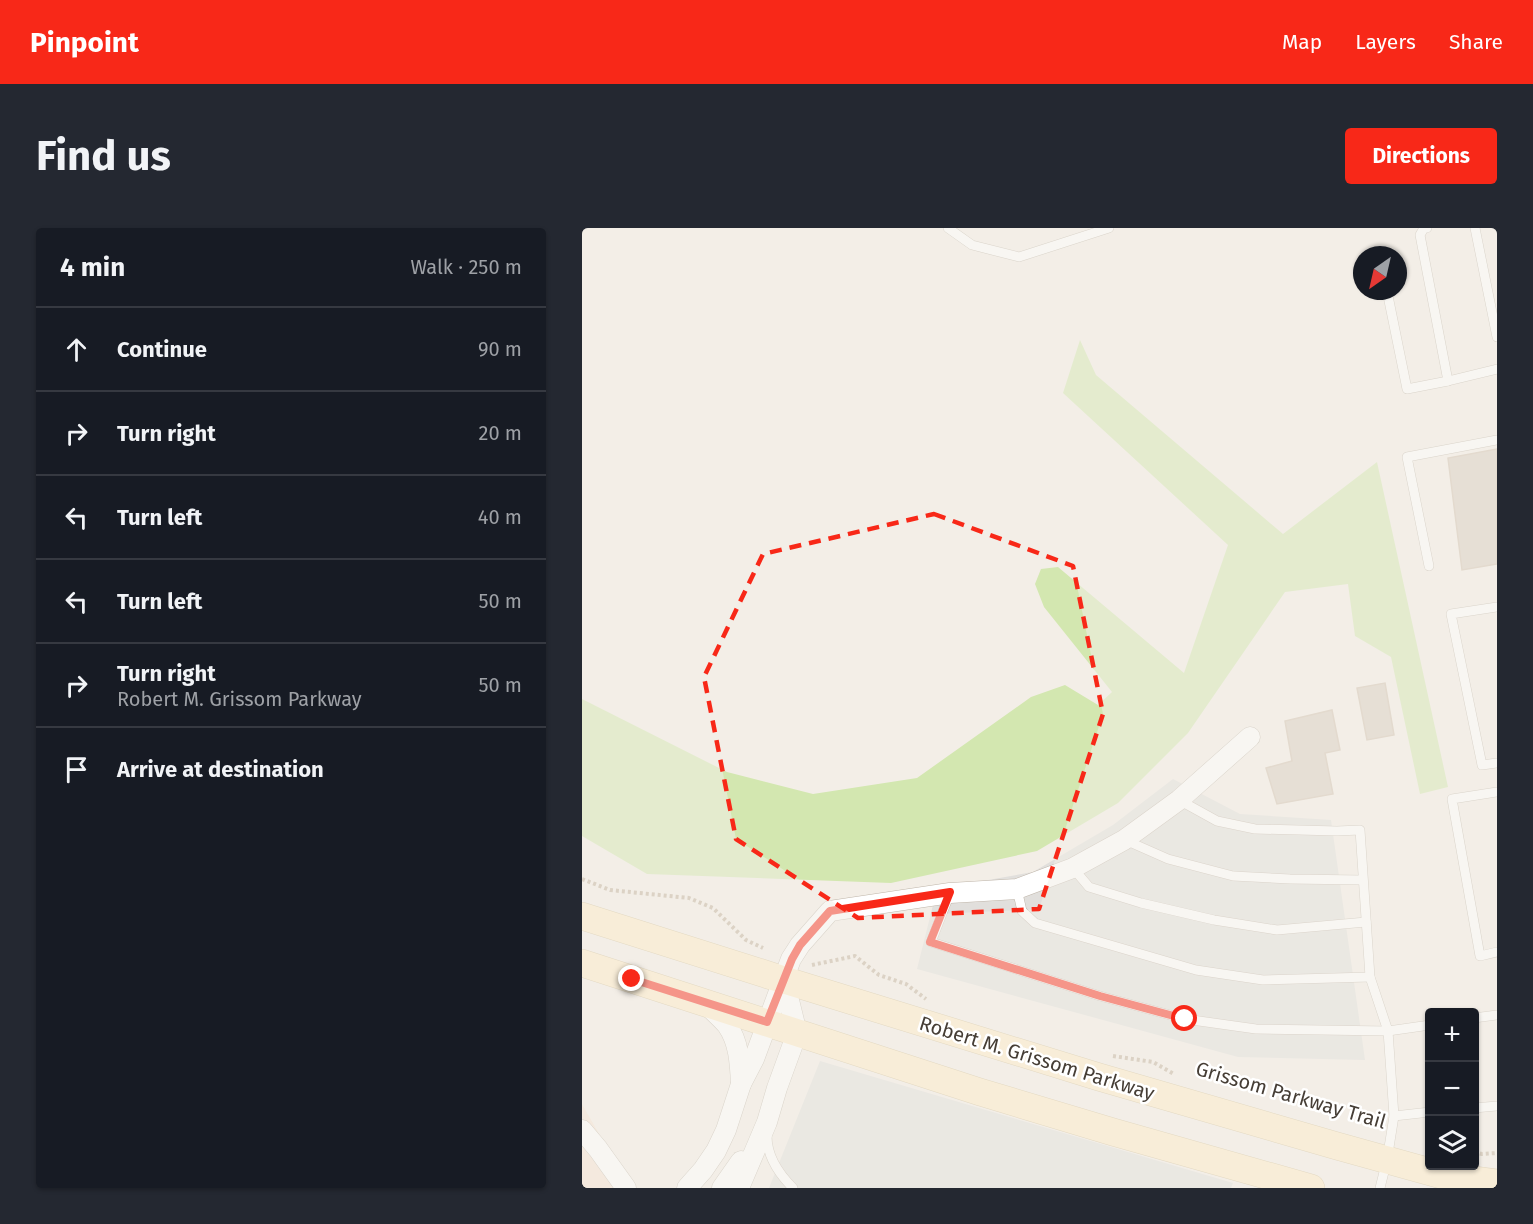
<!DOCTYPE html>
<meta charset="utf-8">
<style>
body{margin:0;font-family:"Fira Sans",sans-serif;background:#242831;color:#f1f3f6}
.controls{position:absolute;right:18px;bottom:18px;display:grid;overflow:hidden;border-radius:6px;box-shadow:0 2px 4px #0004}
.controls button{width:54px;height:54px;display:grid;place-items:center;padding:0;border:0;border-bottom:2px solid #363941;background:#171b24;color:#f1f3f6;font:30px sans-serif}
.compass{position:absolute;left:771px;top:18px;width:54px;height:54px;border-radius:50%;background:#171b24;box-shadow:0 2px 4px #0004;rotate:214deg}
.stop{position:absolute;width:18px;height:18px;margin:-14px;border:4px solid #f82818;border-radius:50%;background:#fff}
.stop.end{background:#f82818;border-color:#fff;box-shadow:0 2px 6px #0008}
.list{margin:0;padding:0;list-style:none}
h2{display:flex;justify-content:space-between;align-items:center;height:78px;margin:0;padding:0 24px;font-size:26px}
h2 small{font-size:20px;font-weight:400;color:#9ea1a6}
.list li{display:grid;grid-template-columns:39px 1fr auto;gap:18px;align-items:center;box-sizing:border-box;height:84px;padding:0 24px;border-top:2px solid #363941}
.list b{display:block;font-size:22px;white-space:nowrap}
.list p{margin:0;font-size:20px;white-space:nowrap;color:#9ea1a6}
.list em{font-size:20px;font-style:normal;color:#9ea1a6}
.icon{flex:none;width:33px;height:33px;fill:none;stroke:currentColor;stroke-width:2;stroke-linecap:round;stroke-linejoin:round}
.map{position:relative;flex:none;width:915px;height:960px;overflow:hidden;border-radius:6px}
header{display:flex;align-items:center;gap:36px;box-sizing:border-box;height:84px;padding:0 30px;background:#f82818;color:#fff}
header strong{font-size:28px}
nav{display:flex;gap:33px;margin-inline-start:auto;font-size:21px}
.intro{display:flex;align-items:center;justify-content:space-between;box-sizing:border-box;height:144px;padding:0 36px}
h1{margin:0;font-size:42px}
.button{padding:15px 27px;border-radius:6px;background:#f82818;color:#fff;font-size:21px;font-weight:700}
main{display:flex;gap:36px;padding:0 36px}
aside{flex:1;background:#171b24;border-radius:6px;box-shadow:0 2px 4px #0004}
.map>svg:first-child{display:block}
.commercial{fill:#f5e3d2}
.green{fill:#d3e7b0}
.parking{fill:#e1dfdc}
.building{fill:#d8ccbf;stroke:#d0c0af;stroke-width:1.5}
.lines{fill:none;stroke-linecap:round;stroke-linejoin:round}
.service-casing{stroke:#bfb5a9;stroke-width:10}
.minor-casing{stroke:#bfb5a9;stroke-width:21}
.secondary-casing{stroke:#d3be97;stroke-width:28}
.path{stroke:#c0b09b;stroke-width:4;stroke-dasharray:3 3;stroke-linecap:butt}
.service{stroke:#fff;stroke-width:9}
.minor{stroke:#fff;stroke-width:20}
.secondary{stroke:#feecc6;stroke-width:27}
.route{stroke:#f82818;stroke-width:8}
.marked{fill:none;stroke:#f82818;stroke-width:4.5;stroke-dasharray:12 8;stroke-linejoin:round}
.labels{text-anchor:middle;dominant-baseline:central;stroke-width:5;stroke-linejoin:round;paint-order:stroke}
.street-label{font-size:20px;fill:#463e36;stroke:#fff}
</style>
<header>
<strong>Pinpoint</strong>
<nav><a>Map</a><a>Layers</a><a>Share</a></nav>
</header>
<div class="intro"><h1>Find us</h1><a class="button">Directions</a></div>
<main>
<aside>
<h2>4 min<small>Walk · 250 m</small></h2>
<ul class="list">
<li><svg class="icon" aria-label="ahead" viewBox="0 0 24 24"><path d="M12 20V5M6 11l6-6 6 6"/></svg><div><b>Continue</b></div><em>90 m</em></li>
<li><svg class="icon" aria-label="right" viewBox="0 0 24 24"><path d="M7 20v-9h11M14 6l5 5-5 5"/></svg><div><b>Turn right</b></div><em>20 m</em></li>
<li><svg class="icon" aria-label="left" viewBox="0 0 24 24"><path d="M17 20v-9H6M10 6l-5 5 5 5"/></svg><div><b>Turn left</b></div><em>40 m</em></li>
<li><svg class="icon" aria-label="left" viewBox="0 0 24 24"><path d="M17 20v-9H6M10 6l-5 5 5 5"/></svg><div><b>Turn left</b></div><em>50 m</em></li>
<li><svg class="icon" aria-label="right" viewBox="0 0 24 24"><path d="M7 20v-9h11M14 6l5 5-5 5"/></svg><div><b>Turn right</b><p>Robert M. Grissom Parkway</p></div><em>50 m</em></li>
<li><svg class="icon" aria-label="arrive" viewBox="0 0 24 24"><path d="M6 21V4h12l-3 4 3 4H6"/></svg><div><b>Arrive at destination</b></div></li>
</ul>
</aside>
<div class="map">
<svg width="915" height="960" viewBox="0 0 915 960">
<rect width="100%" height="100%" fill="#f3eee7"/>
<polygon class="commercial" points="0,876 48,960 0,960"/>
<polygon class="green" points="498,112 514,147 701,306 795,234 866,559 838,566 809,429 773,408 766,356 703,364 606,505 536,575 455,623 309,655 65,646 0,608 0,471 145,544 231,566 335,550 449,469 483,457 516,477 530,464 462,379 453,356 459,341 476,339 602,445 646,317 481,165"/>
<g class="parking">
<polygon points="591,551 658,586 749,592 783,832 656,829 335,741 355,661 451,644 531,597"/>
<polygon points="238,833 651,955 649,960 187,960"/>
</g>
<g class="building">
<polygon points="915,221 915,336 880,342 866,230"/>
<polygon points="803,455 812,507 785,512 775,460"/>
<polygon points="750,482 758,522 743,525 751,566 695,576 684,540 710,533 703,493"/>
</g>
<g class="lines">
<defs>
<g id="service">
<polyline points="366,0 390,17 437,29 527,0"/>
<polyline points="893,0 915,109"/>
<polyline points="805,63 825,161 866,153 838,7 842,0 845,0"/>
<polyline points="866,153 915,141"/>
<polyline points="847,338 825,229 915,212"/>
<polyline points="915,379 869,386 900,537 915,535"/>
<polyline points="915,564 870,571 898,728 915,724"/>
<polyline points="597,572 635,593 673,601 755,603 778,602 788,749 806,803 812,888 805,932 798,960"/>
<polyline points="543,612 586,631 651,648 708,651 780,652"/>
<polyline points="491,640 507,659 559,675 632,692 695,702 784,694"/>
<polyline points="435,661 440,683 453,695 614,742 681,752 788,749"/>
<polyline points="368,665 349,714 518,768 603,791 674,801 806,803 848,797"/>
<polyline points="892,790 915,787"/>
<polyline points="892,880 915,878"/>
<polyline points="812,888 848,884"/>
<path d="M185,908C185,929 197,946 211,960"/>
</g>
<g id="minor">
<path d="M125,777C131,783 139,790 145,797C157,814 158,835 159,856"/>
<polyline points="0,902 16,921 44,960"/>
<polyline points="105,960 121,942 134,923 144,902 159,856 172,831 209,731 218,717 248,683 368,665 435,661 491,640 542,612 597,572 668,509"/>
<polyline points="140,960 159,933"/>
<polyline points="157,960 185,894 195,860 215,805 202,752"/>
</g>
<g id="secondary">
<polyline points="0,688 202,752 517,849 755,918 863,948 915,955"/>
<polyline points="0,735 398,864 531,904 729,960"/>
</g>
</defs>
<use href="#service" class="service-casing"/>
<use href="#minor" class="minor-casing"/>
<use href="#secondary" class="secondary-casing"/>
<g class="path">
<polyline points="0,651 28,662 107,670 131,680 164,712 181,720"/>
<polyline points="230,737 273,728 297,747 324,756 344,771"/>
<polyline points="531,828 571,834 592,846"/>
<polyline points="892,924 900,926 915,925"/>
</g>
<use href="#service" class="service"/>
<use href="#minor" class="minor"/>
<use href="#secondary" class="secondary"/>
</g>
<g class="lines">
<polyline class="route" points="50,751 185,794 210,731 218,717 248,683 368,664 348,714 518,768 603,791"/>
</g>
<path d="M0 0H915V960H0ZM352,286L491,338L521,486L457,681L276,690L154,611L122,449L181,326Z" fill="#f3eee7" fill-opacity=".55" fill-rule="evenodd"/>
<path class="marked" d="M352,286L491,338L521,486L457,681L276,690L154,611L122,449L181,326Z"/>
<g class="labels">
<g class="street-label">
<text transform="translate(455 830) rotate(17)">Robert M. Grissom Parkway</text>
<text transform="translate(709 867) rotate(16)">Grissom Parkway Trail</text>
</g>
</g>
</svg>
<div class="controls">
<button>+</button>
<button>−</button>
<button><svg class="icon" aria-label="layers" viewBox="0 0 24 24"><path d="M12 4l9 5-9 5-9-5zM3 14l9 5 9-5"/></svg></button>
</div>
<svg class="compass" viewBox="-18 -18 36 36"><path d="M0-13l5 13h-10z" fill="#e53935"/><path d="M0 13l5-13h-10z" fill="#9ea1a6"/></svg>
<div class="stop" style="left:603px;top:791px"></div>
<div class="stop end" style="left:50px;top:751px"></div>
</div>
</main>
